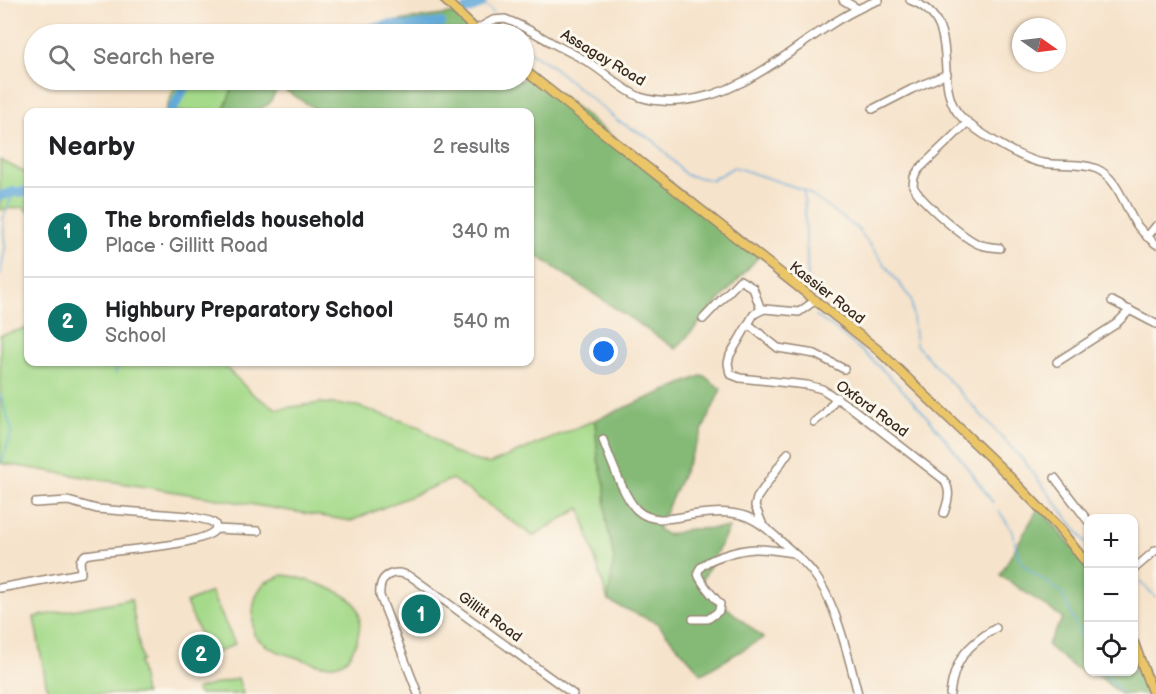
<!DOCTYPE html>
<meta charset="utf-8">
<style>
body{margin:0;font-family:"Balsamiq Sans",sans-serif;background:#f6f6f6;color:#202124}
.controls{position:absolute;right:18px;bottom:18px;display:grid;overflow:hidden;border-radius:12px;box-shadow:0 2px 4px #0004}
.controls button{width:54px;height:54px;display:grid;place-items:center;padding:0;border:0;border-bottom:2px solid #e0e0e0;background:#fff;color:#202124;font:30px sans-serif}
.compass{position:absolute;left:1012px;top:18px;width:54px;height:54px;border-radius:50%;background:#fff;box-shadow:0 2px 4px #0004;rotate:104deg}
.you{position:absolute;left:604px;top:352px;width:21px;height:21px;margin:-15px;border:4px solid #fff;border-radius:50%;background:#1a73e8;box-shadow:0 0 0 9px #1a73e833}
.badge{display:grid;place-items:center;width:39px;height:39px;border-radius:50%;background:#0f766e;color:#fff;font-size:20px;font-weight:700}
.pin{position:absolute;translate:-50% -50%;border:3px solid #fff;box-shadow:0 2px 6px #0006}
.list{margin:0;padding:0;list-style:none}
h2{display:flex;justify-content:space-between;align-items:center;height:78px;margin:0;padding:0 24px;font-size:26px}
h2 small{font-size:20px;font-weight:400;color:#757577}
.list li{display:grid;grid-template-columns:39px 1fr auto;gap:18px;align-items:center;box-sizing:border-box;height:90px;padding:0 24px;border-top:2px solid #e0e0e0}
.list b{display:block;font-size:22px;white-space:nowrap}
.list p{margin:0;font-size:20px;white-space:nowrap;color:#757577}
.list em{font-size:20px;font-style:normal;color:#757577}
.icon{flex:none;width:33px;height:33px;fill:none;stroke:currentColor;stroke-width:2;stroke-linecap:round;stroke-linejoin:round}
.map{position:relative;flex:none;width:1156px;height:694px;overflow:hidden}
.search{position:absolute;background:#fff;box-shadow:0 2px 4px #0004;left:24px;top:24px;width:510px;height:66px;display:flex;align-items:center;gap:15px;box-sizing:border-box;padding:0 21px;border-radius:33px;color:#757577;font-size:22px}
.panel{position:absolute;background:#fff;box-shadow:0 2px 4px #0004;left:24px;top:108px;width:510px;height:258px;border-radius:12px}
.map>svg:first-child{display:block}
.green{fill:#a5da8a;stroke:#708254;stroke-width:1.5}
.forest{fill:#84ba76;stroke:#60724a;stroke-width:1.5}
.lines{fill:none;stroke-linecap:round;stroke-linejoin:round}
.stream{stroke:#63aad9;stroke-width:1.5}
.river{stroke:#63aad9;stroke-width:10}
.minor-casing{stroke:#988674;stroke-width:10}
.major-casing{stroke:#988674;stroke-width:11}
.minor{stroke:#fff;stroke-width:7}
.major{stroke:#ebc669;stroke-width:8}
.labels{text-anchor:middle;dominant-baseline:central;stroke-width:6;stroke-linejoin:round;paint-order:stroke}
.street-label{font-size:15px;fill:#3b2a1e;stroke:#fbf7ec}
</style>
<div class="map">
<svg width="1156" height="694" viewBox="0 0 1156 694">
<rect width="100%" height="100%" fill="#fbf7ec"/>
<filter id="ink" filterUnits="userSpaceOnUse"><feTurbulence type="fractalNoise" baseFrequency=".0167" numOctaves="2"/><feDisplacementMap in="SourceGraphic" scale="12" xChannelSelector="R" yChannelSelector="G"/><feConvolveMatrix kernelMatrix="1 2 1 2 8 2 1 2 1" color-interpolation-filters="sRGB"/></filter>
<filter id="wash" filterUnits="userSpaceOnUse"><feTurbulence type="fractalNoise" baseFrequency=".008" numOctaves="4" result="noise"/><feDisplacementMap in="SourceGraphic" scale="24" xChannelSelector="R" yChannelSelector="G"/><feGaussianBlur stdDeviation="1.35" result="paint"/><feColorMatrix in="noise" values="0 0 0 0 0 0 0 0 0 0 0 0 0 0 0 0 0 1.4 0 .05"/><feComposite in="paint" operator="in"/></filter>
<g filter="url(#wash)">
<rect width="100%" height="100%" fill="#f6e3cb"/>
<g class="green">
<polygon points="178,80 236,80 223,112 165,112"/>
<polygon points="0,160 28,174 28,212 23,207 0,210"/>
<polygon points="28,328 28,362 220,362 255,396 277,409 320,403 357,406 420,427 452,452 473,460 489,464 595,420 598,459 605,485 606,520 614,558 608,601 580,508 533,536 452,479 351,521 0,463 0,335"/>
<path d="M283,575C300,576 345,591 355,604C366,618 357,659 338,664C325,668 310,662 298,658C280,653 267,649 254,635C252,619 251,595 265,583C270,580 277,578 283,575Z"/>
<polygon points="211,592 235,644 210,656 186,603"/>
<polygon points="131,599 142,661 139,662 145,694 48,694 34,617"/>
<polygon points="238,678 243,694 198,694 197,689"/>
</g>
<g class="forest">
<polygon points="457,13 484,34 305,34"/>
<polygon points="524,66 760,255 676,349 530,251 530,112 320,112 279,86 269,104 254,112 223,112 236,80 524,80"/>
<polygon points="703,375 721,389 658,529 667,535 690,529 729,528 700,585 763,638 702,674 657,623 608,601 614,558 606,520 605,485 598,459 595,420"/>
<polygon points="1039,507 1088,565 1088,672 1134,672 1134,643 1153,694 1120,694 1095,673 1075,668 1047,645 1063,618 1000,575"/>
</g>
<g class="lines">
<g class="stream">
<polyline points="481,3 490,9 494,14"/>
<polyline points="373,23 375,29"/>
<polyline points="500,24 505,34"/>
<polyline points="524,48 552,66 618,121 653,140 686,175 712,180 734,167 804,190 857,228 911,299 916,345 1023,460 1088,545"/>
<polyline points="804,191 808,283"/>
<polyline points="0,276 5,248 3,219 14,192"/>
<path d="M816,316C887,363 944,433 993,503"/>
<polyline points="115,374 119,362"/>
<polyline points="0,394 12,431 2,462"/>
<polyline points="999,511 1013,532 1018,556 1025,567 1062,593 1088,653"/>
<polyline points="1140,582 1156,597"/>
<polyline points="1104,672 1122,694"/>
</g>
<g class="river">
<polyline points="466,10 481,4 482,0"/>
<polyline points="335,34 355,33 389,25 410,27 441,23"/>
<polyline points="171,112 184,88 192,80"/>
<polyline points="0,196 14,192 28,192"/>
</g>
</g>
</g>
<g filter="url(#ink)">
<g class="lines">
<defs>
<g id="minor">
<polyline points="843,0 858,9"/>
<path d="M910,0C964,20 933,79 957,112C970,129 1022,160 1043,163C1061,166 1080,162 1097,169C1117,178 1124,204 1134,221C1140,230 1147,237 1156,244"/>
<path d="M475,30L493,20L505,19C522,25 538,35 554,44C567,51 581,57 594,66C609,76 623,90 640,97C652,101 667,102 680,101C758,95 809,25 879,0"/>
<polyline points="873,109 912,89 947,74"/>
<path d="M968,122L919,169L914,177L913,186C920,201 962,236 976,243C984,247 991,247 1000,248"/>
<polyline points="1147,237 1156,226"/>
<path d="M816,300L799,312L764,309L754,314L730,355L728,363L730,374L740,378L807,385L822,389L853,409L943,479C952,490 948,501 944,513"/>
<polyline points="1112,301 1156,324"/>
<polyline points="703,319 740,280 753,288 761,310"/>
<polyline points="748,324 778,348 815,354 844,369"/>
<polyline points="1057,362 1116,324 1130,310"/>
<polyline points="814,422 825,413 837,397"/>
<path d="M603,440C610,458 624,498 637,510C654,526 680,516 699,514C742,508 755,517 785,545C795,554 806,563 814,574C836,602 849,659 858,694"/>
<polyline points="1055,478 1088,521"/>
<polyline points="762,523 755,506 757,498 788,453"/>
<polyline points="216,529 258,531"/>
<polyline points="1134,569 1156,550"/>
<path d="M0,588L81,573L80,561L85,555C109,550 204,547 216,529L215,524L210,521L189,516L97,509L68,501L35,503"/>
<path d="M693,619H708L719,611L720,604C715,598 698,580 698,573C699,559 743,549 756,549C768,549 781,551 793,553"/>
<path d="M418,694L380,596C378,573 396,568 413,578L573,694"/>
<path d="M950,694C954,660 967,645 996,628"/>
</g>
<g id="major">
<polyline points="445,0 480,34"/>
<polyline points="524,70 878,350 1005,472 1057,526 1088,565"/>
<polyline points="1134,643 1153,694"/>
</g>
</defs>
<use href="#minor" class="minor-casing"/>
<use href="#major" class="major-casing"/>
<use href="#minor" class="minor"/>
<use href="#major" class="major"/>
</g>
</g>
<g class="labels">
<g class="street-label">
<text transform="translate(603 58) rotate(31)">Assagay Road</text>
<text transform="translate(827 293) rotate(38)">Kassier Road</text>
<text transform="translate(872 409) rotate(36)">Oxford Road</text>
<text transform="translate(490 617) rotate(36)">Gillitt Road</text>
</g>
</g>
</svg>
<div class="controls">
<button>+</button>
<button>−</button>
<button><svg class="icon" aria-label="locate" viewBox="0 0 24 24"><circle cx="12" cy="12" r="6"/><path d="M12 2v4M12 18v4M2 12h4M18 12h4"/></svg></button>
</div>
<svg class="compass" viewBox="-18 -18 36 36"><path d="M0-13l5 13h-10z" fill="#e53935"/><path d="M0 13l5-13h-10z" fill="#757577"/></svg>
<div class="you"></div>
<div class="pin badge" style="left:421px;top:614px">1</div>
<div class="pin badge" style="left:201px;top:654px">2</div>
<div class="search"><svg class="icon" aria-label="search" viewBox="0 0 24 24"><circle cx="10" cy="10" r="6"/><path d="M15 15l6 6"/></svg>Search here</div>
<section class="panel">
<h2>Nearby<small>2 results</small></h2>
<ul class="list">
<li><span class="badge">1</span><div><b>The bromfields household</b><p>Place · Gillitt Road</p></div><em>340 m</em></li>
<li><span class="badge">2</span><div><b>Highbury Preparatory School</b><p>School</p></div><em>540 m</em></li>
</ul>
</section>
</div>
